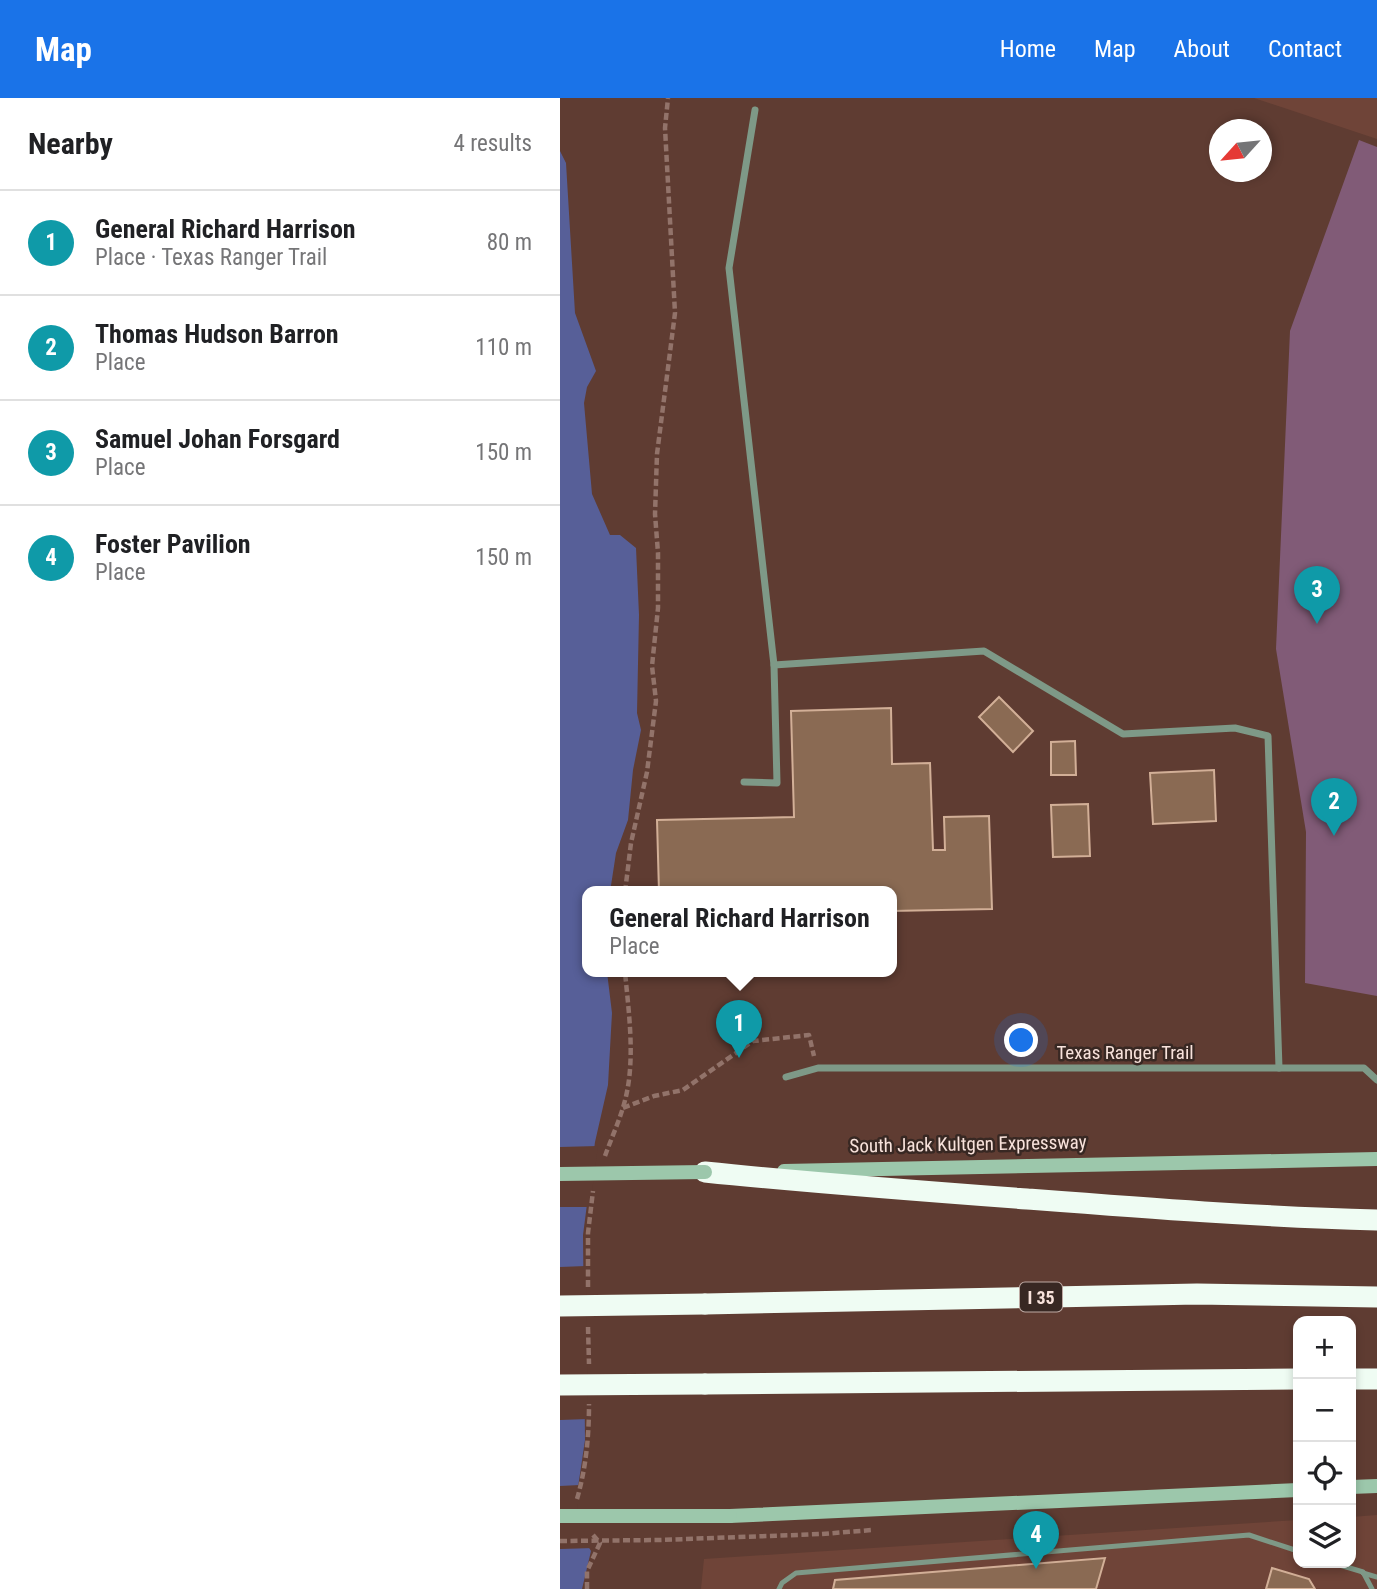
<!DOCTYPE html>
<meta charset="utf-8">
<style>
body{margin:0;font-family:"Roboto Condensed",sans-serif;background:#f2f2f2;color:#202124}
.controls{position:absolute;right:21px;bottom:21px;display:grid;overflow:hidden;border-radius:14px;box-shadow:0 4px 10px #0003}
.controls button{width:63px;height:63px;display:grid;place-items:center;padding:0;border:0;border-bottom:2px solid #e0e0e0;background:#fff;color:#202124;font:35px sans-serif}
.compass{position:absolute;left:649px;top:21px;width:63px;height:63px;border-radius:50%;background:#fff;box-shadow:0 4px 10px #0003;rotate:243deg}
.you{position:absolute;left:462px;top:943px;width:24px;height:24px;margin:-18px;border:5px solid #fff;border-radius:50%;background:#1a73e8;box-shadow:0 0 0 10px #1a73e833}
.badge{display:grid;place-items:center;width:46px;height:46px;border-radius:50%;background:#1a73e8;color:#fff;font-size:23px;font-weight:700}
.pin{position:absolute;translate:-50% -58px;filter:drop-shadow(0 2px 4px #0008)}
.pin::after{content:'';position:absolute;top:37px;width:24px;height:21px;background:inherit;clip-path:polygon(0 0,100% 0,50% 100%)}
.popup{position:absolute;left:22px;top:788px;width:315px;height:91px;box-sizing:border-box;display:grid;place-content:center;border-radius:14px;background:#fff;filter:drop-shadow(0 2px 5px #0005);font-size:23px;white-space:nowrap;color:#757577}
.popup b{font-size:26px;color:#202124}
.popup::after{content:'';position:absolute;left:50%;top:100%;margin-left:-14px;border:14px solid transparent;border-top-color:#fff}
.list{margin:0;padding:0;list-style:none}
h2{display:flex;justify-content:space-between;align-items:center;height:91px;margin:0;padding:0 28px;font-size:30px}
h2 small{font-size:23px;font-weight:400;color:#757577}
.list li{display:grid;grid-template-columns:46px 1fr auto;gap:21px;align-items:center;box-sizing:border-box;height:105px;padding:0 28px;border-top:2px solid #e0e0e0}
.list b{display:block;font-size:26px;white-space:nowrap}
.list p{margin:0;font-size:23px;white-space:nowrap;color:#757577}
.list em{font-size:23px;font-style:normal;color:#757577}
.icon{flex:none;width:38px;height:38px;fill:none;stroke:currentColor;stroke-width:2;stroke-linecap:round;stroke-linejoin:round}
.map{position:relative;flex:none;width:817px;height:1491px;overflow:hidden}
header{display:flex;align-items:center;gap:42px;box-sizing:border-box;height:98px;padding:0 35px;background:#1a73e8;color:#fff}
header strong{font-size:33px}
nav{display:flex;gap:38px;margin-inline-start:auto;font-size:24px}
main{display:flex}
aside{flex:1;background:#fff}
.map>svg:first-child{display:block}
.built{fill:#6f4438}
.green{fill:#815b77}
.water{fill:#575f98}
.pier{fill:#5f3c32}
.building{fill:#8a6a53;stroke:#d2af97;stroke-width:2}
.lines{fill:none;stroke-linecap:round;stroke-linejoin:round}
.path{stroke:#92736a;stroke-width:4.5;stroke-dasharray:7 3.5;stroke-linecap:butt}
.service{stroke:#7e9987;stroke-width:5}
.minor{stroke:#7e9987;stroke-width:7}
.secondary{stroke:#9cc7ab;stroke-width:14}
.motorway{stroke:#effcf3;stroke-width:21}
.path-bridge{stroke:#92736a;stroke-width:4.5;stroke-dasharray:7 3.5;stroke-linecap:butt}
.secondary-bridge{stroke:#9cc7ab;stroke-width:14}
.motorway-bridge{stroke:#effcf3;stroke-width:21}
.labels{text-anchor:middle;dominant-baseline:central;stroke-width:5;stroke-linejoin:round;paint-order:stroke}
.shield{fill:#382823;stroke:#beaaa4;stroke-width:2}
.shield-label{font-size:18px;font-weight:bold;fill:#f8e2db}
.street-label{font-size:19px;fill:#f8e2db;stroke:#382823}
</style>
<header>
<strong>Map</strong>
<nav><a>Home</a><a>Map</a><a>About</a><a>Contact</a></nav>
</header>
<main>
<aside>
<h2>Nearby<small>4 results</small></h2>
<ul class="list">
<li><span class="badge" style="background:#0f9aa8">1</span><div><b>General Richard Harrison</b><p>Place · Texas Ranger Trail</p></div><em>80 m</em></li>
<li><span class="badge" style="background:#0f9aa8">2</span><div><b>Thomas Hudson Barron</b><p>Place</p></div><em>110 m</em></li>
<li><span class="badge" style="background:#0f9aa8">3</span><div><b>Samuel Johan Forsgard</b><p>Place</p></div><em>150 m</em></li>
<li><span class="badge" style="background:#0f9aa8">4</span><div><b>Foster Pavilion</b><p>Place</p></div><em>150 m</em></li>
</ul>
</aside>
<div class="map">
<svg width="817" height="1491" viewBox="0 0 817 1491">
<rect width="100%" height="100%" fill="#5f3c32"/>
<g class="built">
<polygon points="694,0 817,0 817,41"/>
<polygon points="817,1417 817,1491 141,1491 144,1461 738,1422 738,1465 791,1465 791,1419"/>
</g>
<polygon class="green" points="799,42 817,49 817,898 745,885 746,734 716,551 730,233"/>
<polygon class="water" points="0,53 6,65 15,215 36,273 27,289 24,305 32,396 50,437 60,437 76,450 79,517 77,615 81,632 73,672 68,722 56,755 50,794 27,794 27,874 47,874 52,915 48,987 35,1044 23,1137 25,1342 13,1423 31,1453 22,1491 0,1491"/>
<g class="pier">
<polygon points="38,1048 30,1109 0,1109 0,1049"/>
<polygon points="26,1168 28,1321 0,1322 0,1169"/>
<polygon points="20,1387 16,1422 34,1450 0,1451 0,1388"/>
</g>
<g class="building">
<polygon points="439,599 473,633 453,654 419,619"/>
<polygon points="331,610 332,666 370,665 373,752 385,752 384,719 429,718 432,811 331,813 331,794 99,794 97,722 234,719 231,613"/>
<polygon points="515,643 516,677 491,677 491,644"/>
<polygon points="654,672 656,723 593,726 590,675"/>
<polygon points="528,706 530,758 493,759 491,707"/>
<polygon points="545,1460 536,1491 273,1491 275,1482"/>
<polygon points="712,1470 749,1481 755,1491 706,1491"/>
</g>
<g class="lines">
<g class="path">
<polyline points="65,794 71,745 87,674 96,603 92,568 98,510 98,455 95,416 97,356 115,215 105,30 108,0"/>
<polyline points="63,1010 94,998 123,992 193,943 249,937 254,958"/>
<path d="M45,1058C51,1041 59,1024 64,1006C76,965 69,917 65,874"/>
<polyline points="28,1189 28,1135 33,1093"/>
<polyline points="28,1229 29,1266"/>
<path d="M17,1401C26,1370 29,1339 29,1306"/>
<polyline points="262,1436 312,1432"/>
<polyline points="27,1491 27,1473 40,1445 33,1437"/>
</g>
<g class="service">
<polyline points="773,1465 803,1474 812,1491"/>
<polyline points="803,1475 817,1479"/>
<polyline points="219,1491 222,1485 236,1475 689,1437 738,1453"/>
</g>
<g class="minor">
<polyline points="195,12 169,170 214,567 424,553 563,636 675,630 708,638 719,970"/>
<polyline points="184,684 217,685 214,567"/>
<polyline points="226,979 258,970 804,970 817,982"/>
</g>
<g class="secondary">
<polyline points="224,1073 817,1061"/>
<polyline points="791,1389 817,1388"/>
<polyline points="170,1418 738,1392"/>
</g>
<g class="motorway">
<path d="M145,1074C252,1085 360,1093 467,1101C584,1110 700,1119 817,1122"/>
<polyline points="145,1206 637,1196 817,1199"/>
<polyline points="791,1281 817,1281"/>
<polyline points="145,1286 738,1281"/>
</g>
<polyline class="path-bridge" points="0,1443 99,1442 262,1436"/>
<g class="secondary-bridge">
<polyline points="0,1076 145,1074"/>
<polyline points="0,1418 170,1418"/>
</g>
<g class="motorway-bridge">
<polyline points="0,1208 145,1206"/>
<polyline points="0,1287 145,1286"/>
</g>
</g>
<g class="labels">
<rect class="shield" x="460" y="1184.5" width="42" height="29" rx="5"/>
<g class="shield-label">
<text x="481" y="1199">I 35</text>
</g>
<g class="street-label">
<text x="565" y="954">Texas Ranger Trail</text>
<text transform="translate(408 1046) rotate(-1)">South Jack Kultgen Expressway</text>
</g>
</g>
</svg>
<div class="controls">
<button>+</button>
<button>−</button>
<button><svg class="icon" aria-label="locate" viewBox="0 0 24 24"><circle cx="12" cy="12" r="6"/><path d="M12 2v4M12 18v4M2 12h4M18 12h4"/></svg></button>
<button><svg class="icon" aria-label="layers" viewBox="0 0 24 24"><path d="M12 4l9 5-9 5-9-5zM3 14l9 5 9-5"/></svg></button>
</div>
<svg class="compass" viewBox="-18 -18 36 36"><path d="M0-13l5 13h-10z" fill="#e53935"/><path d="M0 13l5-13h-10z" fill="#757577"/></svg>
<div class="you"></div>
<div class="pin badge" style="left:179px;top:960px;background:#0f9aa8">1</div>
<div class="popup"><b>General Richard Harrison</b>Place</div>
<div class="pin badge" style="left:774px;top:738px;background:#0f9aa8">2</div>
<div class="pin badge" style="left:757px;top:526px;background:#0f9aa8">3</div>
<div class="pin badge" style="left:476px;top:1471px;background:#0f9aa8">4</div>
</div>
</main>
